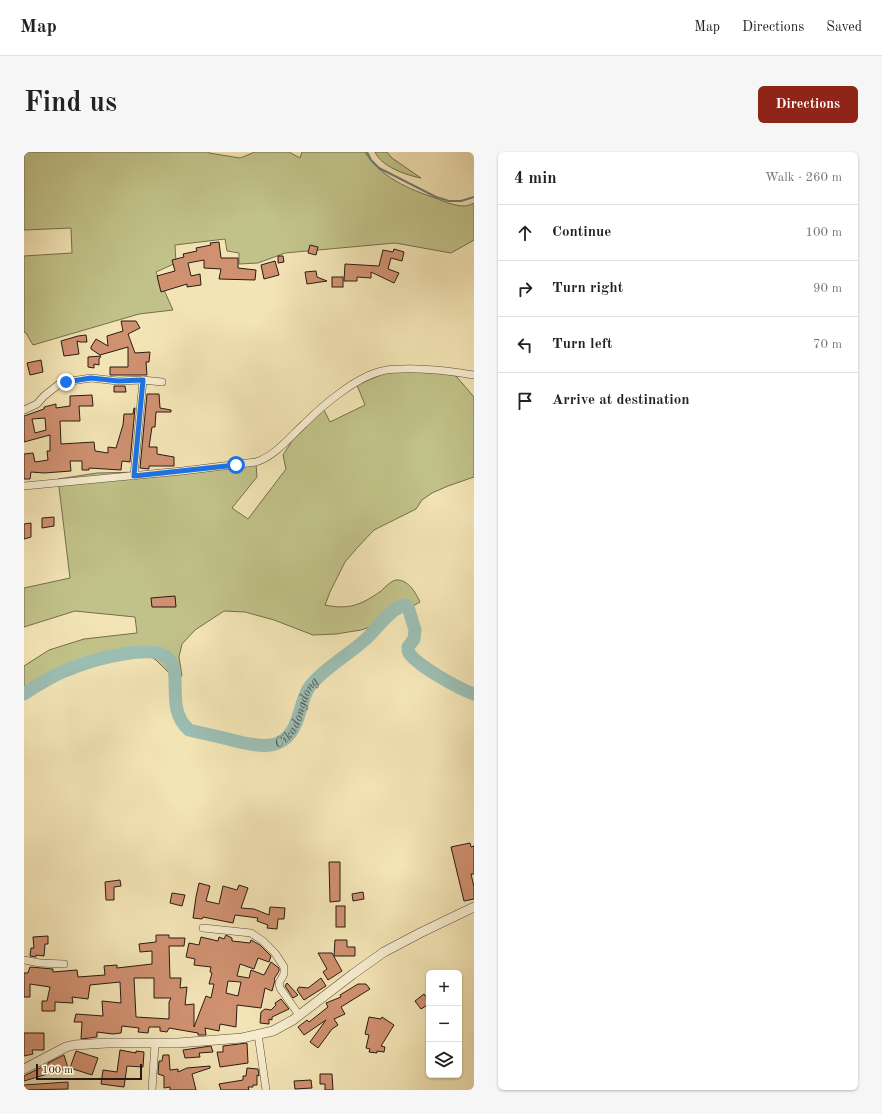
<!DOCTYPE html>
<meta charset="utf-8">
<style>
body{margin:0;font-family:"Old Standard TT",serif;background:#f6f6f6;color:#222}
.controls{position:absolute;right:12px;bottom:12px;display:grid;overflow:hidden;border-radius:6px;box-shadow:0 1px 3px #0004}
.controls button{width:36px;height:36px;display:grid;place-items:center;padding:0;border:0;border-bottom:1px solid #e0e0e0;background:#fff;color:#222;font:20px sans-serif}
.scale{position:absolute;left:12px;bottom:10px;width:106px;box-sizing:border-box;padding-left:4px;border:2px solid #281b13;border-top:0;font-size:11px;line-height:14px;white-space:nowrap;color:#281b13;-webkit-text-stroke:3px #f7edcf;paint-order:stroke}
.stop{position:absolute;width:12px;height:12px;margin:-9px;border:3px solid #1a73e8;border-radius:50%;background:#fff}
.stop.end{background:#1a73e8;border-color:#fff;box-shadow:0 1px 4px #0008}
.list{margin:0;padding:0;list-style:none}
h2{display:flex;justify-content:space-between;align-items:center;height:52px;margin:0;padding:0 16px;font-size:17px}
h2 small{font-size:13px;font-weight:400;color:#767676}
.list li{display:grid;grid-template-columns:26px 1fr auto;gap:12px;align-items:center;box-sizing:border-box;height:56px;padding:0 16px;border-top:1px solid #e0e0e0}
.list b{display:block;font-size:15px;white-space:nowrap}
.list em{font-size:13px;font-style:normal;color:#767676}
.icon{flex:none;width:22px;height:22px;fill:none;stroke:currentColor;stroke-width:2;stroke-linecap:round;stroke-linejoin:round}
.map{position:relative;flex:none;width:450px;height:938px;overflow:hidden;border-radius:6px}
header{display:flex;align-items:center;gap:24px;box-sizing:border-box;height:56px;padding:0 20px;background:#fff;border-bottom:1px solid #e0e0e0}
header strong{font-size:19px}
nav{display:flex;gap:22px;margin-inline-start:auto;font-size:14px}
.intro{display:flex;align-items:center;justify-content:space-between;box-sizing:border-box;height:96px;padding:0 24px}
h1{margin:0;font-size:28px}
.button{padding:10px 18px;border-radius:6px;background:#8f2418;color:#fff;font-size:14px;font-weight:700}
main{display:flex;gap:24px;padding:0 24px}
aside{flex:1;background:#fff;border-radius:6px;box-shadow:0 1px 3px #0004}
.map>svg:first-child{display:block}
.green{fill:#c1c289;stroke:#746e4e}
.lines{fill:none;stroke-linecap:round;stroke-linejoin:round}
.stream{stroke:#6e7d73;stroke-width:2}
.river{stroke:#9cbeb3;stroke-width:13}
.building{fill:#d09171;stroke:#281b13;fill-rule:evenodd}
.minor-casing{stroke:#5b4d3c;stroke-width:8}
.tertiary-casing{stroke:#5b4d3c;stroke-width:10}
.minor{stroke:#f7edcf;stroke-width:7}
.tertiary{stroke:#f7edcf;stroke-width:9}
.route{stroke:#1a73e8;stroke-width:5}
.labels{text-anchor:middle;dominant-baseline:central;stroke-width:3;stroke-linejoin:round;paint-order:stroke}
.water-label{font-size:13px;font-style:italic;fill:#51544b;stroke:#f7edcf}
</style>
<header>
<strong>Map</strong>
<nav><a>Map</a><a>Directions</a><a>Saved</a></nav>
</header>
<div class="intro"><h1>Find us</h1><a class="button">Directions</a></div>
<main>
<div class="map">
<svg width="450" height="938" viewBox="0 0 450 938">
<rect width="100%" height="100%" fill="#f3e4b5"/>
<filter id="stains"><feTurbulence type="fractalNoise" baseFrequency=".005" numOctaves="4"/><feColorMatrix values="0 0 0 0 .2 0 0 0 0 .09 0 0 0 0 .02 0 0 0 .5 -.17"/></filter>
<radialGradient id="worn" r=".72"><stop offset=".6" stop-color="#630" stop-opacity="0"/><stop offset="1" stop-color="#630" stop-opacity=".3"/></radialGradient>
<g class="green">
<path d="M0,0H185V1L216,6L231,0H265L276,6L278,0H341C356,25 385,37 411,46C421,50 431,54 441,54C444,54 447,52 450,51V88L427,101L371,91L261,101L234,111L215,112V101L203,99L201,87L151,93L152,111L132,120L149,158L115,162L9,193L2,181L0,180V104L48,101L47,76L0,78Z"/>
<path d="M351,0H363L368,6L397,26C382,23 358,15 351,0Z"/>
<path d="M396,215L432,224L450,245V325L424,334L408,341L398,348L392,357L350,378L333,396L321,410L306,440L301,453C325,458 337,453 357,439C361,435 367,429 372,428C384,427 392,441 396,450L361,470L337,478L312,482L289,483L250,468L221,460L200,459L171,478L158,492L155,505L158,524L144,520L132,508L123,502C82,507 37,523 0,542V514L25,498L60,487L113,481L111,465L51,459L0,475V436L46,426L34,327L73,321L119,320L232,311L233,325L208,356L224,367L262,317L259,303L273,281L299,256L306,270L341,253L333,233L368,218Z"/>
</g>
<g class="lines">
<polyline class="stream" points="343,0 347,8 355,16 412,45 425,49 437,49 450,45"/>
<path class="river" id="s1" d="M0,542C16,531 33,521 51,515C69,508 131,490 145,507C159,524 141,557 165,578C178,581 191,584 204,587C228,593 258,603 271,573C277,561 278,545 286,534C302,514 327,502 345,484C354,475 368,455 381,453L384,455L391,478L390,487L384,495C384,497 384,499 385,501C394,514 435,537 450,542"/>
</g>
<g class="building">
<polygon points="195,90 197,106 214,106 214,116 232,118 231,128 195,127 197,117 180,116 180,108 164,111 167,124 176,122 177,133 163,135 163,132 137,140 133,124 151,119 148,108 160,105 159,102 173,99 172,96 187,93 186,91"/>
<polygon points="286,93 294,95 292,103 284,101"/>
<polygon points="370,97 380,100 378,109 367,106 364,117 375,121 370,131 347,120 347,126 333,125 333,129 320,129 321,112 355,114 359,98 369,100"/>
<polygon points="254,104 259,104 260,110 254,111"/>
<polygon points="251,109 255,123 240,127 237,113"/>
<polygon points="292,119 293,125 303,129 283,132 281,120"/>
<rect x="308" y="125" width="11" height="10"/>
<polygon points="97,169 112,169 116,176 104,182 111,201 126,200 125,210 122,210 123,223 86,223 86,215 104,215 104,195 76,203 67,197 67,195 72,187 84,194 83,184 99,179"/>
<polygon points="62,183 63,190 56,190 53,189 55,202 40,204 37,189 54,184"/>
<polygon points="77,204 75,207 75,213 70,212 70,216 64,215 64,205"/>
<polygon points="17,208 19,220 6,223 3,211"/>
<polygon points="90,234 101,234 102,240 90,240"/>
<polygon points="123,242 135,242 136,256 147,258 147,260 132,260 131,275 128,275 125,295 133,295 133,302 150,305 150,314 125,314 125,317 116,316"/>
<path d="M68,243L69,254H55L56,269H36L37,292L70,290L71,299L84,301V295L92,296L99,273L100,262H109L110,256H111L106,310L98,309L97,318L65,316V318H58V309H46L47,319L20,321L7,320L6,327H0V302L9,301L11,310L24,308L23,299H26V283L0,290V264L20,257V255L32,252V256L46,254V244ZM21,266L22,278L11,281L8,267Z"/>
<polygon points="30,365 30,374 18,376 18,366"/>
<polygon points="7,371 7,385 0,387 0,372"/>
<polygon points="151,444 152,455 128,455 127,446"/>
<polygon points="446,691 447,695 450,694 450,722 447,722 450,735 450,747 440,749 427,695"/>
<polygon points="305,710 316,710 316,749 306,750"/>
<polygon points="96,728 97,734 90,735 90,748 82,748 81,730"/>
<polygon points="175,731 186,734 182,749 195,752 199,734 213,738 215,733 224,736 217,756 230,757 245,763 246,755 261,756 260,767 254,767 253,777 243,776 244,773 233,769 234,766 211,763 209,771 179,765 178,767 169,766 172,745"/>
<polygon points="339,740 340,747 329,749 328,742"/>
<polygon points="148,741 161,743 158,754 146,751"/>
<rect x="312" y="754" width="9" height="21"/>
<path d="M132,783H145V786H161L160,794H145L146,826H157L156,836L163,835L161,853L170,852V875L182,844L187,846L190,832H185L188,821L186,820L187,815L170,813L171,807L162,805L165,791L175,793L177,785L194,789L195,785L200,787L202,783L208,786V789L226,791L227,788L236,793L247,804L245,810L234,806L230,817L216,812L213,824L225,826L227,818L240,823L247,810L255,816V819L250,827L251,828L248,839L241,836L237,856L213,853L212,875L196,872L195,879L181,876L182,883H174V881L145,876L143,880L136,879V875H125L124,881L114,880L115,876L98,874L97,881L89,882L73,880V885L57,887L58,870H50L52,862L79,864L78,849L97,851L96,830L66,833L64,847L48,845L49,851L31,850V859H18V849H23L26,835L6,832V845H0V821H4L6,815L29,817V820L53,818L54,825L81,823L80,814L93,813V816L128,812V799L116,800L115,792L132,790ZM110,826H130V846H147L145,850V867L112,865ZM204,829L217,830L214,844L202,841Z"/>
<polygon points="24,784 24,792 21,792 20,804 12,803 12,805 6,804 7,796 10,796 9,785"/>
<polygon points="311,788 323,788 323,795 331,795 331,804 310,804"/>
<polygon points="294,801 308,801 318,819 304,828 299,820 303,817"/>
<polygon points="297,826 302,834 280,848 273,838 275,835 284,836"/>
<polygon points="263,831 274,843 269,846 261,834"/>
<polygon points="334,832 342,832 346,837 317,855 321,862 310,867 314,873 308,877 294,896 286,890 302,868 280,883 274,875 283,868 285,870 304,855 302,851 317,845 316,843"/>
<polygon points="400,842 405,849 405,852 397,857 391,849"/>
<polygon points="257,847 265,857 248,865 248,868 245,867 245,872 236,871 237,860 241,857 247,858 252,853 251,851"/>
<polygon points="345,865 357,867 358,865 370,873 357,894 361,895 360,900 353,899 353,901 345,900 346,897 342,896 345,883 341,882"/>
<polygon points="0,881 20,881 20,898 8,898 9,902 0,904"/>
<polygon points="223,891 224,911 196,915 193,900 199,900 199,894"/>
<polygon points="187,894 189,900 175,901 176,905 161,906 159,898"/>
<polygon points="96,898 112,901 112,899 120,900 119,915 103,914 100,935 77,932 79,918 93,920"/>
<polygon points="52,899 74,906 68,923 46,916"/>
<polygon points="40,903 44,916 0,929 0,924 24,912 24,911"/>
<polygon points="139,903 145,903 146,918 154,917 154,920 163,916 186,914 186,916 168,922 172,938 146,938 146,935 140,936 140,924 134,922 135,909 138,909"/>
<polygon points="223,916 234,917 235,924 233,923 233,933 229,933 229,935 224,935 225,938 197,938 195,932 219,928 219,924 222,924"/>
<polygon points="296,922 308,922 309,938 301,938 301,932 296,932"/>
<polygon points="287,928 288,936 271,937 270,929"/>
<polygon points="44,930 44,937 0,938 0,933"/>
</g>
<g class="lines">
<defs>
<g id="minor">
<polyline points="0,258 13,252 20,244 34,233 47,229 67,226 94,229 119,228"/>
<polyline points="110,324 119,228 138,230"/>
<path d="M0,334L158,319L232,310C251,304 266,285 280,272C299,253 332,225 358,219C364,217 371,217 377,217C401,216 426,219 450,223"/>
<polyline points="179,776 227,781 239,789 251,801 260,815 260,822 255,831 256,836 275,863"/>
<polyline points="0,808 16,811 40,812"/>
<polyline points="234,882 242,938"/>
<polyline points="128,938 131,892"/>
</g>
<polyline id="tertiary" points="0,917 42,895 50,893 83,891 154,891 218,886 249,879 269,868 329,822 360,800 396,781 450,755"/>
</defs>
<use href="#minor" class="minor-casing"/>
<use href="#tertiary" class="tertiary-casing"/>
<use href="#minor" class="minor"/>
<use href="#tertiary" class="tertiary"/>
</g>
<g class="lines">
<polyline class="route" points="42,230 67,226 94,229 119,228 110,324 212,313"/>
</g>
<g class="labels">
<g class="water-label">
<text stroke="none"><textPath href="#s1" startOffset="359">Cikadongdong</textPath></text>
</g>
</g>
<rect width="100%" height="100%" filter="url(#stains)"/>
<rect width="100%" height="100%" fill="url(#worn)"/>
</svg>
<div class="controls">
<button>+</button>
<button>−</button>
<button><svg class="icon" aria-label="layers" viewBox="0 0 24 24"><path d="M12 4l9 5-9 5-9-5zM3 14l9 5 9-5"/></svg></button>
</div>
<div class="scale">100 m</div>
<div class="stop" style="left:212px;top:313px"></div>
<div class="stop end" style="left:42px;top:230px"></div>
</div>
<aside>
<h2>4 min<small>Walk · 260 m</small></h2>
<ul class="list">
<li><svg class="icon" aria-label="ahead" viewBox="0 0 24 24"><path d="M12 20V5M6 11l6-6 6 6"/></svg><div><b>Continue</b></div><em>100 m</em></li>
<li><svg class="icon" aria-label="right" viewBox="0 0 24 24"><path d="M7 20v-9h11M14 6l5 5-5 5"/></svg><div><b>Turn right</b></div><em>90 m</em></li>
<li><svg class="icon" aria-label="left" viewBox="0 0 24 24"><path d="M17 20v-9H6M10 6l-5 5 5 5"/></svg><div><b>Turn left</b></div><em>70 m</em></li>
<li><svg class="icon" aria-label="arrive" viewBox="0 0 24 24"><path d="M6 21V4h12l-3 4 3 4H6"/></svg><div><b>Arrive at destination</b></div></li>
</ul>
</aside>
</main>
